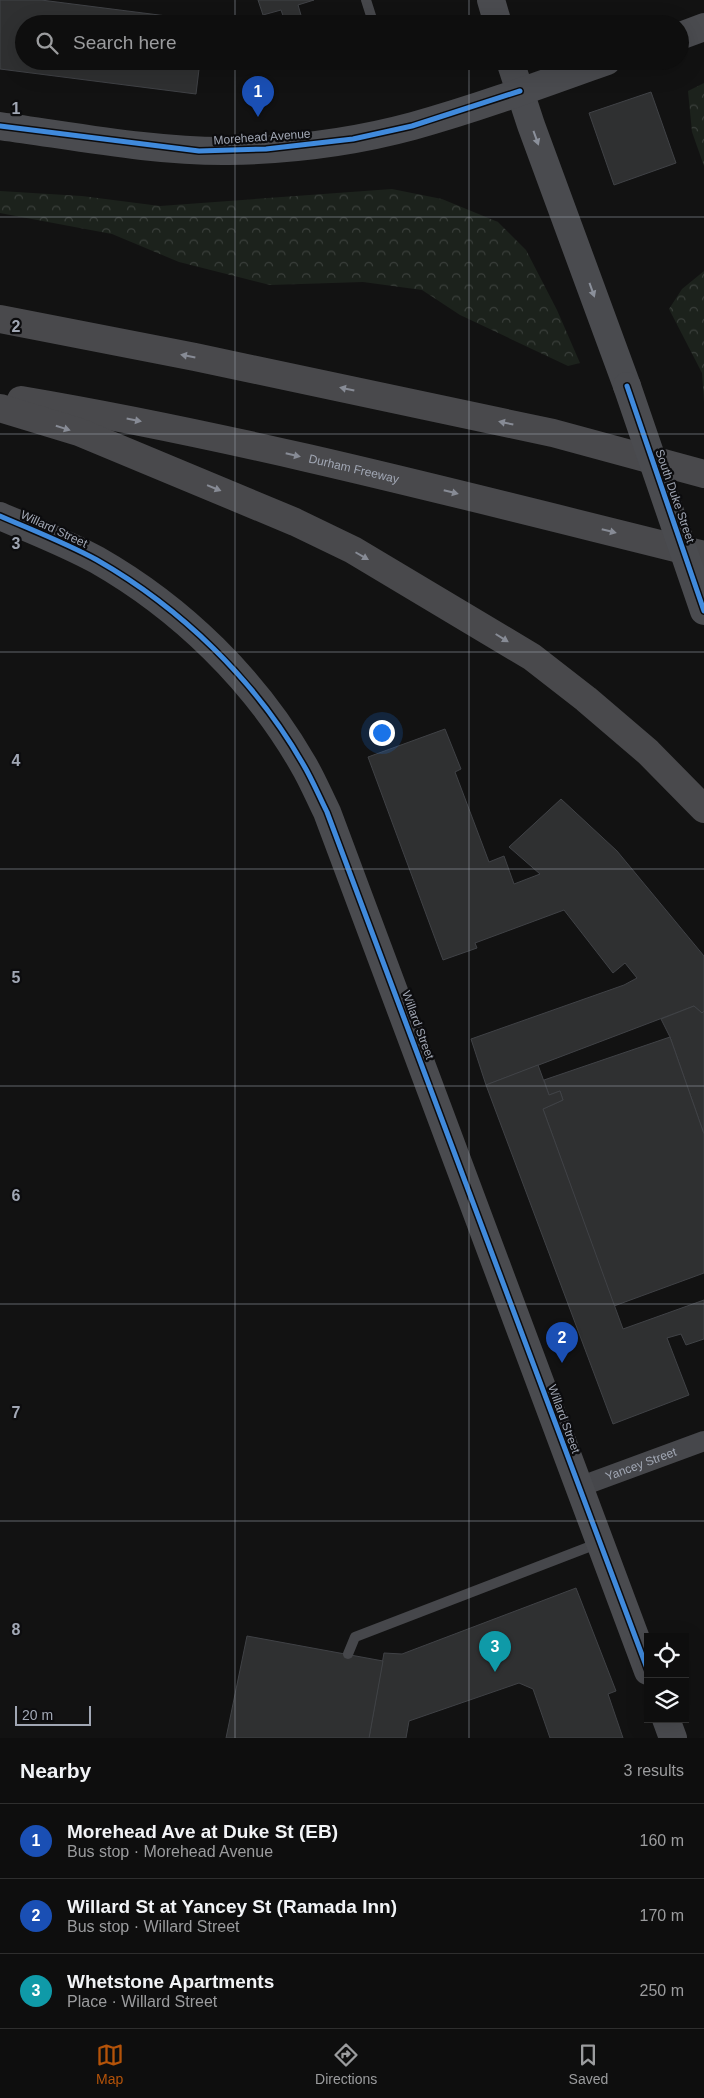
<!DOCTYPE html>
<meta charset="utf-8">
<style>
body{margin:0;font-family:Arial,sans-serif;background:#1c1c1c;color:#f1f3f6}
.controls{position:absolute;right:15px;bottom:15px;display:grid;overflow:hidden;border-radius:0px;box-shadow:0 5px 20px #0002}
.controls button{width:45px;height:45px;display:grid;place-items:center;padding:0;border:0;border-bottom:1px solid #2e2e2e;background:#0e0e0e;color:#f1f3f6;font:25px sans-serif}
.scale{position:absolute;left:15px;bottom:12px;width:76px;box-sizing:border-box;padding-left:5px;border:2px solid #a1a7b4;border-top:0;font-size:14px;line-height:18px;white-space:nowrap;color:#a1a7b4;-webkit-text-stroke:4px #0c0c0e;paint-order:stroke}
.you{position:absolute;left:381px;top:732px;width:18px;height:18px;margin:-12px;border:4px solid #fff;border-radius:50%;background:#1a73e8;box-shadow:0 0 0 8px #1a73e833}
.badge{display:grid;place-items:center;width:32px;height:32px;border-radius:50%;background:#b45309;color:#fff;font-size:16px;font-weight:700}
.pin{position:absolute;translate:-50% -41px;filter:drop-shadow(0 1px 2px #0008)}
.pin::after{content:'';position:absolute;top:26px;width:18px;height:15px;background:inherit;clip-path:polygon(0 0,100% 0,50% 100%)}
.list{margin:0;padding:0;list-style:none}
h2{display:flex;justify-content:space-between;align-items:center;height:65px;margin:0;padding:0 20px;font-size:21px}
h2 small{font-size:16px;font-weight:400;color:#9b9c9e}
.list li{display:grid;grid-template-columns:32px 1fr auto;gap:15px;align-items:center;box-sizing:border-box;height:75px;padding:0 20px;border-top:1px solid #2e2e2e}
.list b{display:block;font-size:19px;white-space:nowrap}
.list p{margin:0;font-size:16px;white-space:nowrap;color:#9b9c9e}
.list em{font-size:16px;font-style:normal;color:#9b9c9e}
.icon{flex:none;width:28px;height:28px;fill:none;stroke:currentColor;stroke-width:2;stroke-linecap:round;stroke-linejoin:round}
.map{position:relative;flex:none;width:704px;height:1738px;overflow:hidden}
.search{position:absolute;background:#0e0e0e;box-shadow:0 5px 20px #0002;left:15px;right:15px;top:15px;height:55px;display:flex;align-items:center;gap:12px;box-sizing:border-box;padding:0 18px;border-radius:28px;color:#9b9c9e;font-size:19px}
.sheet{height:290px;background:#0e0e0e}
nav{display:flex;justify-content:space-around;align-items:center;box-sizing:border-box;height:70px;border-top:1px solid #2e2e2e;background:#0e0e0e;font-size:14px;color:#9b9c9e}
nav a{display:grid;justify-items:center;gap:2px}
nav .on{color:#b45309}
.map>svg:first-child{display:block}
.forest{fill:url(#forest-crowns)}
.building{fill:#2f3031;stroke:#404246}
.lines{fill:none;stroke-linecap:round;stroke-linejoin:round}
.lane{stroke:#46474b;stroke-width:10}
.street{stroke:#46474b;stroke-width:20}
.secondary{stroke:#4a4b4f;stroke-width:28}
.highway{stroke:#49494c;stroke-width:28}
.secondary-bridge{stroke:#4a4b4f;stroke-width:28}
.cycleway-casing{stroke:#0c0c0e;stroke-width:8}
.cycleway{stroke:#408adc;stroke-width:5}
.oneway{fill:#8b909b}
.oneway2{fill:#878b95}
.grid{fill:none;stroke:#a1a7b4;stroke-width:1;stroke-opacity:0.55}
.labels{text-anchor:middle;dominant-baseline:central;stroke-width:4.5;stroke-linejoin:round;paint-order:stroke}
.street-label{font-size:12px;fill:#a1a7b4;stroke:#0c0c0e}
.grid-label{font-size:16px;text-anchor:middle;font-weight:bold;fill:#a1a7b4;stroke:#0c0c0e;stroke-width:4.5;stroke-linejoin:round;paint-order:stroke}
</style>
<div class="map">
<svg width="704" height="1738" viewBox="0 0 704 1738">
<defs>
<pattern id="forest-crowns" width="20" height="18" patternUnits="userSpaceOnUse" patternTransform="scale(1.25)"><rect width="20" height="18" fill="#1c221c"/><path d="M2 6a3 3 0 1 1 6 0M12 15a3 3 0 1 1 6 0" fill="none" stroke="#3a3f3b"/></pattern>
</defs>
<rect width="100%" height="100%" fill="#121212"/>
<g class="forest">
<polygon points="704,83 704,166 692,132 688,91"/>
<polygon points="392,189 442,199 498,222 526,250 557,310 580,363 568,366 460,315 422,290 363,282 270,285 179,262 112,234 0,213 0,191 82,196 160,206"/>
<polygon points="704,271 704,402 702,373 669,309 682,289"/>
</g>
<g class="building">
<polygon points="0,0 41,0 206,21 205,24 24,24 24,61 200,61 196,94 0,69"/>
<polygon points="258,0 314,0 298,5 303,22 298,24 286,24 281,10 263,15"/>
<polygon points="651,92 676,163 614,185 589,113"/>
<polygon points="445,729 461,769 455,772 489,862 504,856 514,884 540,874 509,847 561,799 617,851 704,956 704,1011 702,1013 694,1006 486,1085 471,1039 624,985 637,978 625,963 613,973 564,910 475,943 477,948 443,960 368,757"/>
<polygon points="694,1006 702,1013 704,1011 704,1134 670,1037 661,1019"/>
<polygon points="670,1037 704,1134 704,1273 614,1306 543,1109 563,1100 560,1091 549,1095 544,1080"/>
<polygon points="538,1065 549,1095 560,1091 563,1100 543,1109 623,1329 704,1300 704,1339 686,1345 681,1334 667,1338 689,1395 613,1424 486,1085"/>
<polygon points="576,1588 616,1691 608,1694 623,1738 550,1738 533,1689 519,1683 409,1721 406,1738 369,1738 384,1653 402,1654"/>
<polygon points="247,1636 383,1661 369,1738 226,1738"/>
</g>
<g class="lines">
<g class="lane">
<polyline points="366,0 373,22"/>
<polyline points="348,1654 355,1637 599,1543"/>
</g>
<path class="street" id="s1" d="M579,1487L704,1441"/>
<g class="secondary">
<polyline points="491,0 498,24"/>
<polyline points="680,36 704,27"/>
<polyline points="510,61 531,125 627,386"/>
<path d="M0,126C74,136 156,152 229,151C290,150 354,142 413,126C478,108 543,84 607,61"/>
<path d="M0,516C32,530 66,543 97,560C181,608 255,680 303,764C312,779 319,796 327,812L648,1671"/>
<polyline points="666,1719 673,1738"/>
</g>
<g class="highway">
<polyline points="0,319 195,357 553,433 704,474"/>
<path id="s2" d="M21,400C251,439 477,499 704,555"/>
<polyline points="0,408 79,432 295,522 353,550 532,657 586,699 648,752 704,809"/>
</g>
<polyline class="secondary-bridge" points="627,386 704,611"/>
<defs>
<g id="cycleway">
<polyline points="0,126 199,151 266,149 353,139 412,126 520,91"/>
<polyline points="627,386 704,611"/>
<path d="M0,516C32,530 66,543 97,560C181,608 255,680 303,764C312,779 319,796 327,812L648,1671"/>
</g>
</defs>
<use href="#cycleway" class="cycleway-casing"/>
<use href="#cycleway" class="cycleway"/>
</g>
<defs><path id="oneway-solid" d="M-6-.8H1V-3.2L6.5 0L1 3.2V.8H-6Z" transform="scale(1.25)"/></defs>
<g class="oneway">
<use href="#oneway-solid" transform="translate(536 138) rotate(70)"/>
<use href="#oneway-solid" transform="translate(592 290) rotate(70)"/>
</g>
<g class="oneway2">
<use href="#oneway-solid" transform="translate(188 356) rotate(-169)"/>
<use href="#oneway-solid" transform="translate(347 389) rotate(-168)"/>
<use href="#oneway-solid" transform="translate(134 420) rotate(11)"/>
<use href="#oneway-solid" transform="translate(506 423) rotate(-168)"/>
<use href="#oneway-solid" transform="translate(63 428) rotate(17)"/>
<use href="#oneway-solid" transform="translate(293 455) rotate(13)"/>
<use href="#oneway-solid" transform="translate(214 488) rotate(22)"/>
<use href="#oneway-solid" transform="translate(451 492) rotate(14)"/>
<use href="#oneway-solid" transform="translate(609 531) rotate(14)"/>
<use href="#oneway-solid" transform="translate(362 556) rotate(30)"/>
<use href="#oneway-solid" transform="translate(502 638) rotate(32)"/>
</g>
<path class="grid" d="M235,0V24M469,0V24M235,61V1738M469,61V1738M0,217H704M0,434H704M0,652H704M0,869H704M0,1086H704M0,1304H704M0,1521H704"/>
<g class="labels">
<g class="street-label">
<text transform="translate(262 137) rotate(-4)">Morehead Avenue</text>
<text stroke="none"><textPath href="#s2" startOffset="340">Durham Freeway</textPath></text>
<text transform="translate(675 496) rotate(71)">South Duke Street</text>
<text transform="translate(54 529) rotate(25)">Willard Street</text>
<text transform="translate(418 1025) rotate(70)">Willard Street</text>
<text transform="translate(564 1419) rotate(70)">Willard Street</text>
<text stroke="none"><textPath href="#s1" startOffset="66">Yancey Street</textPath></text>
</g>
</g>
<g class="grid-label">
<text x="16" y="114">1</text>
<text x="16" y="332">2</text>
<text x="16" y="549">3</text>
<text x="16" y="766">4</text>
<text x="16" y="983">5</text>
<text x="16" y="1201">6</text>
<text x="16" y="1418">7</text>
<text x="16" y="1635">8</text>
</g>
</svg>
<div class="controls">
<button><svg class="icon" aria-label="locate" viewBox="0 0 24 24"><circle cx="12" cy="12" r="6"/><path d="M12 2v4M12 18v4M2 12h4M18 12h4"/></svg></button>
<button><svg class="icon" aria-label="layers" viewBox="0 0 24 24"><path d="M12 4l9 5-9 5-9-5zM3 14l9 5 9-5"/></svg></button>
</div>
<div class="scale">20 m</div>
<div class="you"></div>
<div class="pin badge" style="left:258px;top:117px;background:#1a4fb4">1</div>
<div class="pin badge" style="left:562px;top:1363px;background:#1a4fb4">2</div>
<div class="pin badge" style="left:495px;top:1672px;background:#0f9aa8">3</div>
<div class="search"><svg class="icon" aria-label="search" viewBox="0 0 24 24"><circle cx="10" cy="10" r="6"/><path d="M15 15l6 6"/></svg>Search here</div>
</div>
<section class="sheet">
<h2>Nearby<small>3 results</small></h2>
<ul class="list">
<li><span class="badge" style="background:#1a4fb4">1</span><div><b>Morehead Ave at Duke St (EB)</b><p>Bus stop · Morehead Avenue</p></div><em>160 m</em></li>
<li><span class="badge" style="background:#1a4fb4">2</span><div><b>Willard St at Yancey St (Ramada Inn)</b><p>Bus stop · Willard Street</p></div><em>170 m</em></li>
<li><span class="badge" style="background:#0f9aa8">3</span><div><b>Whetstone Apartments</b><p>Place · Willard Street</p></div><em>250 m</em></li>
</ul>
</section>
<nav>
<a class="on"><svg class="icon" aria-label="map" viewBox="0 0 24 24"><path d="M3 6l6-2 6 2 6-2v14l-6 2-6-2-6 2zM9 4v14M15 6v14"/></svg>Map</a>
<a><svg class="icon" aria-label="directions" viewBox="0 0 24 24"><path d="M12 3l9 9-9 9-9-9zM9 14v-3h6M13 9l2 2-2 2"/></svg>Directions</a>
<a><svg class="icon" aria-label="saved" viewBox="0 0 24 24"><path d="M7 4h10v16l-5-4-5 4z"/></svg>Saved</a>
</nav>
